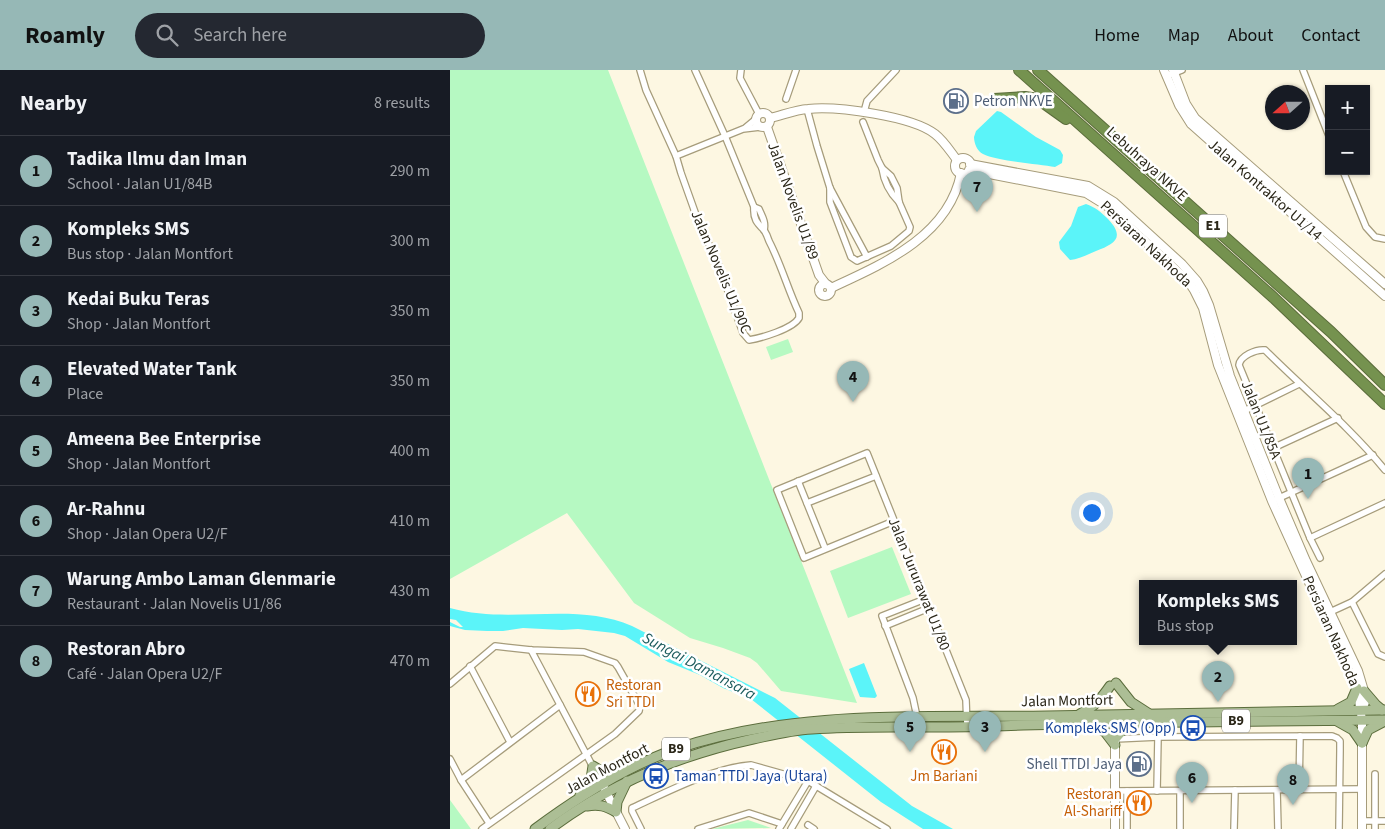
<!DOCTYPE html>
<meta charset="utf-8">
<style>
body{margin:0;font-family:"Source Sans 3",sans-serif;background:#242831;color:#f1f3f6}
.controls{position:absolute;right:15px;top:15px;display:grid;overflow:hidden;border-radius:0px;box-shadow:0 1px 4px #0004}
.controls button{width:45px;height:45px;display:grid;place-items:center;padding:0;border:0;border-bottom:1px solid #363941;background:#171b24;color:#f1f3f6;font:25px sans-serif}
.compass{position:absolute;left:815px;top:15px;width:45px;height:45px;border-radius:50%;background:#171b24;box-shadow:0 1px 4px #0004;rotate:249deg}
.you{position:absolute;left:641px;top:442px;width:18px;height:18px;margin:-12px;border:4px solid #fff;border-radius:50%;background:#1a73e8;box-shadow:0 0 0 8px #1a73e833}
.badge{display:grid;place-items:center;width:32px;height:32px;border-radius:50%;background:#96b8b6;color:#111;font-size:16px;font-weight:700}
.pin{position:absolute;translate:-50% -41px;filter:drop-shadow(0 1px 2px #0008)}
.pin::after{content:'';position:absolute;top:26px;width:18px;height:15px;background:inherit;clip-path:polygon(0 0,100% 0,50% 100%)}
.popup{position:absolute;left:689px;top:510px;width:158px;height:65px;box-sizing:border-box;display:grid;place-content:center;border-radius:0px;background:#171b24;filter:drop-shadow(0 1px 4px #0005);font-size:16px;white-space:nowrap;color:#9ea1a6}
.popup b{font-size:19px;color:#f1f3f6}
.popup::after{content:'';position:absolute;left:50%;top:100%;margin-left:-10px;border:10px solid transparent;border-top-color:#171b24}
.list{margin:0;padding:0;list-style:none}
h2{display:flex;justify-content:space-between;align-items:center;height:65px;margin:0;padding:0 20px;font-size:21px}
h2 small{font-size:16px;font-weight:400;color:#9ea1a6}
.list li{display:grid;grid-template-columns:32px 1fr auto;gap:15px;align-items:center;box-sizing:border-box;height:70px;padding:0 20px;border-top:1px solid #363941}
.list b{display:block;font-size:19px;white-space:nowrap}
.list p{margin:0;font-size:16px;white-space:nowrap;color:#9ea1a6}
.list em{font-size:16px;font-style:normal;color:#9ea1a6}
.icon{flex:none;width:28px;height:28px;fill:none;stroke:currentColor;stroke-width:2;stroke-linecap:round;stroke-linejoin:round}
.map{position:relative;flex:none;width:935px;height:759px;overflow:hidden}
header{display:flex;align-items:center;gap:30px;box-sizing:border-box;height:70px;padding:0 25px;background:#96b8b6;color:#111}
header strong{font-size:24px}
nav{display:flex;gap:28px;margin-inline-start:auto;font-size:18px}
.search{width:350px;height:45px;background:#242831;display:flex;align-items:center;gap:12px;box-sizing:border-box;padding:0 18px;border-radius:28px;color:#9ea1a6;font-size:19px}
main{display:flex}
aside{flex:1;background:#171b24}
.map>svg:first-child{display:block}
.green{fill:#b6f9c2}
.water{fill:#5bf4f9}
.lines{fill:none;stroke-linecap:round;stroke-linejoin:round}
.street-casing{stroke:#a69c7b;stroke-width:8}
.secondary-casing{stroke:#a69c7b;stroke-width:10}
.primary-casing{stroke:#5b6d3c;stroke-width:11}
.highway-casing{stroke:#5b6d3c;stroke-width:12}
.street{stroke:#fff;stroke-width:5.5}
.secondary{stroke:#fff;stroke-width:8}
.primary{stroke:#acbe95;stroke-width:9}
.highway{stroke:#75924f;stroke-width:10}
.labels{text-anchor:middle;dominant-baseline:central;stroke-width:5;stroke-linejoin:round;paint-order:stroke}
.shield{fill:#fff;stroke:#6b685e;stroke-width:1}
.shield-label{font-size:14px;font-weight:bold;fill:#2b2719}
.service-label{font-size:15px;fill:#4e5e75;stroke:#fff;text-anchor:start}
.street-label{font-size:15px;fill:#2b2719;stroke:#fff}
.food-label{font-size:15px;fill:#c56008;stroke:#fff;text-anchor:start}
.transit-label{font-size:15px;fill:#164399;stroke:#fff;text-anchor:end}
.water-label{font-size:16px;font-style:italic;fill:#1c5b5d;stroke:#fff}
</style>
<header>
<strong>Roamly</strong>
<div class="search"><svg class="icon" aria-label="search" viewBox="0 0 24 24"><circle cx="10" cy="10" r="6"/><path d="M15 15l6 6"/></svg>Search here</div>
<nav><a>Home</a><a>Map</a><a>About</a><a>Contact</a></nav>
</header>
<main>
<aside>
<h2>Nearby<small>8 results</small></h2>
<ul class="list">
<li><span class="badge">1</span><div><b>Tadika Ilmu dan Iman</b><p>School · Jalan U1/84B</p></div><em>290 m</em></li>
<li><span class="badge">2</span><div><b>Kompleks SMS</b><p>Bus stop · Jalan Montfort</p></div><em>300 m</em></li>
<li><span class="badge">3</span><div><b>Kedai Buku Teras</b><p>Shop · Jalan Montfort</p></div><em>350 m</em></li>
<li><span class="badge">4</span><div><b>Elevated Water Tank</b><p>Place</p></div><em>350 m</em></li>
<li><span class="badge">5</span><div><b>Ameena Bee Enterprise</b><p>Shop · Jalan Montfort</p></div><em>400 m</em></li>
<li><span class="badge">6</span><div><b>Ar-Rahnu</b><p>Shop · Jalan Opera U2/F</p></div><em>410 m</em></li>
<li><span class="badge">7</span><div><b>Warung Ambo Laman Glenmarie</b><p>Restaurant · Jalan Novelis U1/86</p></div><em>430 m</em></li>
<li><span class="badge">8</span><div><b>Restoran Abro</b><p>Café · Jalan Opera U2/F</p></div><em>470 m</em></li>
</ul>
</aside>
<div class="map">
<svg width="935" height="759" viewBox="0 0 935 759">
<rect width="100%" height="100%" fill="#fdf7e2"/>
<g class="green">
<polygon points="0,0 158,0 407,633 331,621 307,593 300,588 273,578 240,568 184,533 117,443 0,509"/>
<polygon points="338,269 343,282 321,290 316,277"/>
<polygon points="442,477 461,524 398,548 380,501"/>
<polygon points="0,730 21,759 0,759"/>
<polygon points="298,750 321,758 262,759"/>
</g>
<g class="water">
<path d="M547,41L551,42L586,67L610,80L613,85L612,93L605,97C588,94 546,91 533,84C527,81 524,73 524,67L526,61Z"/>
<path d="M636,134C645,137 651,142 658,149C676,168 664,174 646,181C637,185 629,189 620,190L610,179L609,172L621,156L628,137Z"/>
<path d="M0,538C59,555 125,531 182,556L325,628L462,736L503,759H473L431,732L301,629L273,618L250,605L218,592L175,566L164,563L128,559L112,560L73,558L53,561H37L15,560L0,556V552L10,557H13L6,550L0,549Z"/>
<polygon points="414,593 427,626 425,628 410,627 399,599"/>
</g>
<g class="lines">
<defs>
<g id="street">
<path d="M190,0L196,20L226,86L231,103L251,159L266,188L293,263L299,270C311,268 343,259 349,248V243C338,220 331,194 319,171C318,168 316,163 314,160C307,153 303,149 304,137L275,66L245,0"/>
<polyline points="291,0 290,8 309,44"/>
<polyline points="853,0 879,66"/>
<polyline points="716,6 732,0"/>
<polyline points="336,29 346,0"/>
<polyline points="357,39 367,76 380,118 417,187"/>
<polyline points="414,42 417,31 446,0"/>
<polyline points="295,58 307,48"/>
<polyline points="226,86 293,59 310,57"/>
<path d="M432,98C434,112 439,122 449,132"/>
<polyline points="893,101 916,157 925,167 935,169"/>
<polyline points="380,118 380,132 401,187 407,191 441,176 459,161 460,157 449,132 447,118 441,106 432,98 428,90 413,52"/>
<path d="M304,137L309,139C312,146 316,152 314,160"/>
<polyline points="794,341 849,314"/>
<polyline points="823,378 888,348"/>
<polyline points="348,411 375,478"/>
<polyline points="827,429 923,385"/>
<polyline points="357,433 426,406"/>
<polyline points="444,451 354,488 327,420 417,383 516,630 517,657"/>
<polyline points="860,468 935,433"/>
<path d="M870,488L860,468L789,295C790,286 806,279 815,280C855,320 899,356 935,400"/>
<polyline points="902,532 928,584 935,587"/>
<polyline points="878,543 902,532 935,504"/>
<polyline points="435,556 479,538"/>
<polyline points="81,580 152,714"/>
<polyline points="20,596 60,672"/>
<polyline points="0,614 45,576 81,580 134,582 165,593 168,597 190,636 189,641 165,664 32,759"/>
<polyline points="467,647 463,628 432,546 475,529"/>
<polyline points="665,669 708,667 882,666 887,668 890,671 890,681 889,759"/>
<polyline points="0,689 11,710 39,753"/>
<polyline points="925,704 925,759"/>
<polyline points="11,710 110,635"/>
<polyline points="827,720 828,759"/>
<polyline points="849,720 850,666"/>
<polyline points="665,721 912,719"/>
<polyline points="677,721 677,759"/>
<polyline points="707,721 708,667"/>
<polyline points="730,721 730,759"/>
<polyline points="912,751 935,751"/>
<polyline points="358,755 364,759"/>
<path d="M191,759L182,741V738C217,722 262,698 301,695L358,711L437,759"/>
<polyline points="248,759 299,743 332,754"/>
<polyline points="329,759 358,711"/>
<polyline points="341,759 366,716"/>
<polyline points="784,759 785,720"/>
</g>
<g id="secondary">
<polyline points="714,0 729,35 741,54 935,226"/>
<polyline points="723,0 736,34 745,48 935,214"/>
<circle cx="313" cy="50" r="7"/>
<path d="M320,48C333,45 345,40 358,39C387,36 462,46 485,64C494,71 500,81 507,90"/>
<polyline points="317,57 369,205 376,214"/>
<circle cx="513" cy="96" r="8"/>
<polyline points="520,94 638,116 664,132 732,194 747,211 753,221 759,235 780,306 829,428 856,491 908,601 914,621 915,632 912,640"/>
<polyline points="519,100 636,123 657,136 738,211 744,220 753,238 768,295 822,431 907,618 912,650 912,759"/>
<circle cx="375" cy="220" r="6"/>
<path d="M381,218C433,194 499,166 511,103"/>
<polyline points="152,714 175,759"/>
<polyline points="665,759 665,658 668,649"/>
</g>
<g id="primary">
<polyline points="666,613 681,632 698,643"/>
<polyline points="914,621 926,635 932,640"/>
<polyline points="888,639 901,632 907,618"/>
<path d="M630,644C644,637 651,629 660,616"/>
<polyline points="887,651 903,660 912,673"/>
<polyline points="642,654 655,662 665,675"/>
<polyline points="665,669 672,661 686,654"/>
<polyline points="912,673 918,660 935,651"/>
<polyline points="130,725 141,709 143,696 153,702 171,702"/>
<path d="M137,736C149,734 156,736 166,742L167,732L177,711"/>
<path d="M85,759C128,727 175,697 226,679C343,639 475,648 597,646C709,644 822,641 935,640"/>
<path d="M100,759C160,714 229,685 303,669C322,665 342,660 362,659C402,656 442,657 483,657C513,657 543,656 573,655C694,652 814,651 935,650"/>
</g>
<g id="highway">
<polyline points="569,0 824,228 935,334"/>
<polyline points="588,0 881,262 935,315"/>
<polyline points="544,29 575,27 588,29 616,49"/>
</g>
</defs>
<use href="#street" class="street-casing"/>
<use href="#secondary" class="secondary-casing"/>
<use href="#primary" class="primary-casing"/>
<use href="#highway" class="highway-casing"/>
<use href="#street" class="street"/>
<use href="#secondary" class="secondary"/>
<use href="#primary" class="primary"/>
<use href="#highway" class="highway"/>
</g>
<defs>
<symbol id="fuel-ring" viewBox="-11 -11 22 22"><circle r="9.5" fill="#fff" stroke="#5c6f8a" stroke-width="1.5"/><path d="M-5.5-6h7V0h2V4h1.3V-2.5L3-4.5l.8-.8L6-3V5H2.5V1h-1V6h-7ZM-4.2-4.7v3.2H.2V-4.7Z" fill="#5c6f8a"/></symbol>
<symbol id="restaurant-ring" viewBox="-11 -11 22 22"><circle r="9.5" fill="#fff" stroke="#e8710a" stroke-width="1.5"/><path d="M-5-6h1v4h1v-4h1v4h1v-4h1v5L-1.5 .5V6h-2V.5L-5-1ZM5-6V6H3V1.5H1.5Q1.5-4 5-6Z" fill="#e8710a"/></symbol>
<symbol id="bus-ring" viewBox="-11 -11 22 22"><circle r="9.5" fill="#fff" stroke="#1a4fb4" stroke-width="1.5"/><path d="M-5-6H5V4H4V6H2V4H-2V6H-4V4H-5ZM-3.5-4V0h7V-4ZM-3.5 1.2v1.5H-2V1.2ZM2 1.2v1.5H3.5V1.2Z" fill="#1a4fb4"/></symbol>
</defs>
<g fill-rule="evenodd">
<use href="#fuel-ring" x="492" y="17" width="28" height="28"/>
<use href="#restaurant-ring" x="124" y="610" width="28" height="28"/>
<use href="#bus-ring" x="729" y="644" width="28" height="28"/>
<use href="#restaurant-ring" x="480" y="668" width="28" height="28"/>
<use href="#fuel-ring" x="675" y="680" width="28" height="28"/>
<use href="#bus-ring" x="192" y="692" width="28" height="28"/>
<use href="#restaurant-ring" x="675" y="719" width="28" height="28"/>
</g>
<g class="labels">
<g class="shield">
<rect x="749" y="144.5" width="28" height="23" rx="4"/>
<rect x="772" y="639.5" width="28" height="23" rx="4"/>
<rect x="212" y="667.5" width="28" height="23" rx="4"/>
</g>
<g class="shield-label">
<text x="763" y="156">E1</text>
<text x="786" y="651">B9</text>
<text x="226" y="679">B9</text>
</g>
<g class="service-label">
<text x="524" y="31">Petron NKVE</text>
<text x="672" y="694" text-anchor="end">Shell TTDI Jaya</text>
</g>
<g class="street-label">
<text transform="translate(697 94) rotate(42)">Lebuhraya NKVE</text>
<text transform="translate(815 120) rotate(41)">Jalan Kontraktor U1/14</text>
<text transform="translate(343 131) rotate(70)">Jalan Novelis U1/89</text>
<text transform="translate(696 174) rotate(43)">Persiaran Nakhoda</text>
<text transform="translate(271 202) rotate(67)">Jalan Novelis U1/90C</text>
<text transform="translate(811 350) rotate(68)">Jalan U1/85A</text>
<text transform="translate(469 514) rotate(68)">Jalan Jururawat U1/80</text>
<text transform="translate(881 561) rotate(66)">Persiaran Nakhoda</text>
<text transform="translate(617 631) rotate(-1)">Jalan Montfort</text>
<text transform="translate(157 699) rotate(-28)">Jalan Montfort</text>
</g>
<g class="food-label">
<text x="156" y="615">Restoran<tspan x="156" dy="17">Sri TTDI</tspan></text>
<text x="494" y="706" text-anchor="middle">Jm Bariani</text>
<text x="672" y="724" text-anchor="end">Restoran<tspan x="672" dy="17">Al-Shariff</tspan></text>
</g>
<g class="transit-label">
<text x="726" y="658">Kompleks SMS (Opp)</text>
<text x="224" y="706" text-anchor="start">Taman TTDI Jaya (Utara)</text>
</g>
<g class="water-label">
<text transform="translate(249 596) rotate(28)">Sungai Damansara</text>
</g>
</g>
</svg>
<div class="controls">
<button>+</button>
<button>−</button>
</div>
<svg class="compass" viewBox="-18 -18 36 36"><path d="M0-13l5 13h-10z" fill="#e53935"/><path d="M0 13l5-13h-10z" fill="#9ea1a6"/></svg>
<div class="you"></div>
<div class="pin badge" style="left:858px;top:429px">1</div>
<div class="pin badge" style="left:768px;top:632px">2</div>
<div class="popup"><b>Kompleks SMS</b>Bus stop</div>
<div class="pin badge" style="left:535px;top:682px">3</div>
<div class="pin badge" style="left:403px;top:332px">4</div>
<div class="pin badge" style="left:460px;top:682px">5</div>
<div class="pin badge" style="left:742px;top:733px">6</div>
<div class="pin badge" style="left:527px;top:142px">7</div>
<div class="pin badge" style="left:843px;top:735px">8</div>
</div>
</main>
